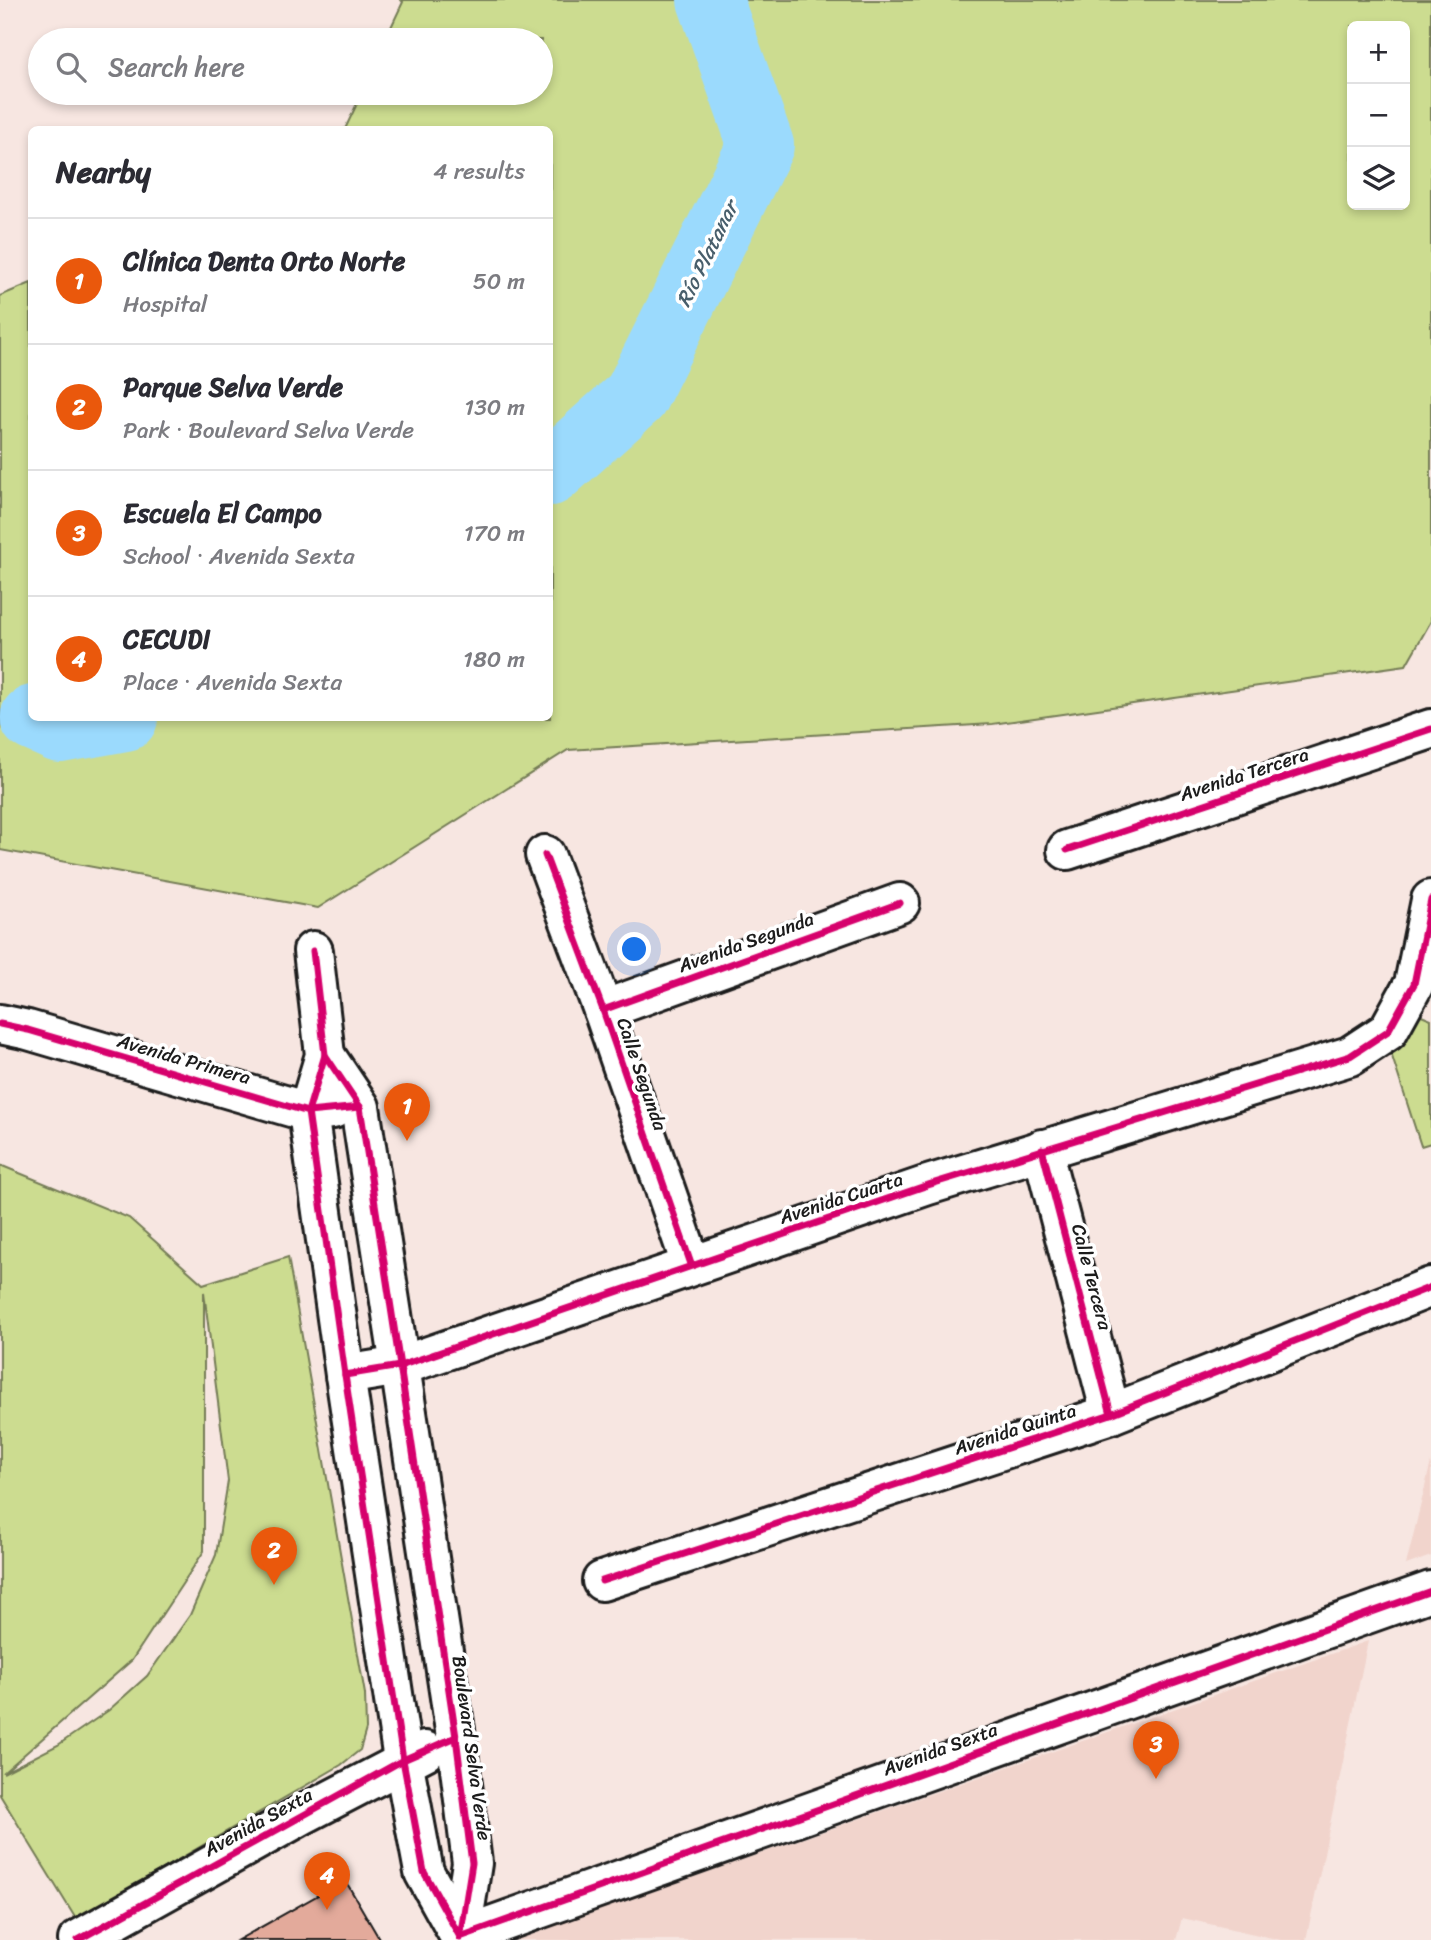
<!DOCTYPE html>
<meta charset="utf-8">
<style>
body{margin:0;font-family:Sriracha,sans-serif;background:#f7f7f7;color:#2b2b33}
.controls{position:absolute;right:21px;top:21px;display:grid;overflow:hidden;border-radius:10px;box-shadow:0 4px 10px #0003}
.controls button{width:63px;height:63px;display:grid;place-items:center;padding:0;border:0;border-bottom:2px solid #e1e1e2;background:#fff;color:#2b2b33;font:35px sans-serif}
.you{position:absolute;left:635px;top:950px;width:24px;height:24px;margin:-18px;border:5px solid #fff;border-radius:50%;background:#1a73e8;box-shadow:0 0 0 10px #1a73e833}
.badge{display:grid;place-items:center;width:46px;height:46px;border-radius:50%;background:#ea580c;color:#fff;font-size:23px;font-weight:700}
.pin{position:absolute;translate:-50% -58px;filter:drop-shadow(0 2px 4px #0008)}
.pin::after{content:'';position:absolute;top:37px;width:24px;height:21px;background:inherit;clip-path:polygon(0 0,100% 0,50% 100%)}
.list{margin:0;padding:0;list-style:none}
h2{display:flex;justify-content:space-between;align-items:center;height:91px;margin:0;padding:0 28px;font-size:30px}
h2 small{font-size:23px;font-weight:400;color:#7c7c81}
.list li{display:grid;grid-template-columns:46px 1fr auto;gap:21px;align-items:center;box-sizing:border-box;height:126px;padding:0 28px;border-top:2px solid #e1e1e2}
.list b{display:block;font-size:26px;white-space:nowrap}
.list p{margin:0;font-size:23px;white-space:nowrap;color:#7c7c81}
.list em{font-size:23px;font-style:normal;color:#7c7c81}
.icon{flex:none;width:38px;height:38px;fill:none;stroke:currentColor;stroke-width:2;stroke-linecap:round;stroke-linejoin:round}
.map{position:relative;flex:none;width:1431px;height:1940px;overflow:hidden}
.search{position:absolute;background:#fff;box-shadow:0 4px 10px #0003;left:28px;top:28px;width:525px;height:77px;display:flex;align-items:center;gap:18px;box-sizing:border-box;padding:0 24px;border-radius:38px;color:#7c7c81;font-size:26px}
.panel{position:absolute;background:#fff;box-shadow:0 4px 10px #0003;left:28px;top:126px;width:525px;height:595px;border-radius:10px}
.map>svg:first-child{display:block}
.built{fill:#f1d4cc}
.green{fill:#ccdc90;stroke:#747c56;stroke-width:2;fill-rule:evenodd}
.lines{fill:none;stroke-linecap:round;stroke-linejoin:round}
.river{stroke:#9bdafd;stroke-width:66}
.building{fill:#e3aa9b;stroke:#1c1c1c;stroke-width:2}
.minor-casing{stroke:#1c1c1c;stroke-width:44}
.minor{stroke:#fff;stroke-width:38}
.cycleway-casing{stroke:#fff;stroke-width:11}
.cycleway{stroke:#d6006c;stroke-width:7}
.labels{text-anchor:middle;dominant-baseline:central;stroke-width:7;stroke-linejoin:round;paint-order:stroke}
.street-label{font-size:19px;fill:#1c1c1c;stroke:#fff}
.water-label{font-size:21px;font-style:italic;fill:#485e6b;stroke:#fff}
</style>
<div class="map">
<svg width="1431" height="1940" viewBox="0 0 1431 1940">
<rect width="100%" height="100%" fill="#f7e6e1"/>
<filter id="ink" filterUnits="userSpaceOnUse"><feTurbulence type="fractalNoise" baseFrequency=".0143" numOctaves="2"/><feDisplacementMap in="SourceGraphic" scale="14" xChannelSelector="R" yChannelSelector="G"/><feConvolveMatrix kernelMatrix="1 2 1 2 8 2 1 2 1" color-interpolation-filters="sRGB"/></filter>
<g filter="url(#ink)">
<g class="built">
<polygon points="1431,1462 1431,1556 1406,1565"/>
<polygon points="1368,1641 1306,1940 1281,1940 1182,1918 1176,1940 513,1940"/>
</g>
<g class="green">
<path d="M401,0H1431V621L1406,665L992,724L568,750L318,908L0,850V296L31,283L32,718H550V130L345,129L362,93H541V40H385L403,2ZM1405,26V205H1352V26Z"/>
<polygon points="1419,1014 1431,1019 1431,1143 1421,1146 1388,1044"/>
<path d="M0,1165L129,1218L203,1284L288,1257L365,1694L366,1729L360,1750L341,1765L76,1919L0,1795ZM204,1292L228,1481L216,1555L190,1615L147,1676L109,1710L58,1745L3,1773L132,1660L204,1551Z"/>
</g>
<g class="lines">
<g class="river">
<polyline points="550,473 636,396 761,145 710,0"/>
<polyline points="33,718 60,730 125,718"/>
</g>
</g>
<polygon class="building" points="345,1880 380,1940 238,1940"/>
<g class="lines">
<defs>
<g id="minor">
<polyline points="1067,850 1431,729"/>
<polyline points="545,855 603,1010 691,1264"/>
<polyline points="313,951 325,1055 308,1112 345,1375 403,1760 424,1872 460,1937"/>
<polyline points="603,1010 900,903"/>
<polyline points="0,1024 28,1030 308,1112 333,1109"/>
<polyline points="325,1055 360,1107 400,1366 456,1737 472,1863 460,1940"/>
<polyline points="1042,1149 1111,1414"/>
<polyline points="345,1375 400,1366 928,1185 1350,1056 1388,1031 1414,984 1431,900"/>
<polyline points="602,1581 1111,1414 1431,1287"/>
<polyline points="460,1937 1431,1591"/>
<polyline points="78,1940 302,1815 425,1751"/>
</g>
</defs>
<use href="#minor" class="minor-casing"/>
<use href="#minor" class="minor"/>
<defs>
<g id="cycleway">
<polyline points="1067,850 1431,729"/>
<polyline points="545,855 603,1010 691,1264"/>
<polyline points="313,951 325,1055 308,1112 345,1375 403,1760 424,1872 460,1937"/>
<polyline points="603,1010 900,903"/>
<polyline points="0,1024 28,1030 308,1112 360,1107"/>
<polyline points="325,1055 360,1107 400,1366 456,1737 472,1863 460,1938"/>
<polyline points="1042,1149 1111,1414"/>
<polyline points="345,1375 400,1366 928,1185 1350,1056 1388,1031 1414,984 1431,900"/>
<polyline points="602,1581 1111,1414 1431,1287"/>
<polyline points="460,1937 1431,1591"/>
<polyline points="78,1940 403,1760 456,1737"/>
</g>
</defs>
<use href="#cycleway" class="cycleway-casing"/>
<use href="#cycleway" class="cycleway"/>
</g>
</g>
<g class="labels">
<g class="street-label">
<text transform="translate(1244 774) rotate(-18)">Avenida Tercera</text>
<text transform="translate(746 942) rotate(-20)">Avenida Segunda</text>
<text transform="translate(184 1059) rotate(16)">Avenida Primera</text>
<text transform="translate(642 1074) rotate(71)">Calle Segunda</text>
<text transform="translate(841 1198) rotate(-18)">Avenida Cuarta</text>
<text transform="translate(1092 1277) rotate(75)">Calle Tercera</text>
<text transform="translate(1015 1429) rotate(-18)">Avenida Quinta</text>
<text transform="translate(472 1748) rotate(82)">Boulevard Selva Verde</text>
<text transform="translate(940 1749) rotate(-20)">Avenida Sexta</text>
<text transform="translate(258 1822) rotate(-29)">Avenida Sexta</text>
</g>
<g class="water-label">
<text transform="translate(707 254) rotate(-64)">Río Platanar</text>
</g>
</g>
</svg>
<div class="controls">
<button>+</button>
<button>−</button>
<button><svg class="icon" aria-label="layers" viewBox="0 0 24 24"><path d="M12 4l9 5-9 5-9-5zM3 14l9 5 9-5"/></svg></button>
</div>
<div class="you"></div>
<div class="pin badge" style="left:407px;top:1141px">1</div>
<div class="pin badge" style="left:274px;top:1585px">2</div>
<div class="pin badge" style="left:1156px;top:1779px">3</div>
<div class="pin badge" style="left:327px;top:1910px">4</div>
<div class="search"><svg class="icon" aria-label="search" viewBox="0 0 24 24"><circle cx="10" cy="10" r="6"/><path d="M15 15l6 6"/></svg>Search here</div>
<section class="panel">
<h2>Nearby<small>4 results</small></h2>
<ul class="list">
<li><span class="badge">1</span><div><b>Clínica Denta Orto Norte</b><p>Hospital</p></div><em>50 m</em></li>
<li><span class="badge">2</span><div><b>Parque Selva Verde</b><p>Park · Boulevard Selva Verde</p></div><em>130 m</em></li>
<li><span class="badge">3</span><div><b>Escuela El Campo</b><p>School · Avenida Sexta</p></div><em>170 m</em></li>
<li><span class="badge">4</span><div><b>CECUDI</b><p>Place · Avenida Sexta</p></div><em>180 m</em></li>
</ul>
</section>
</div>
